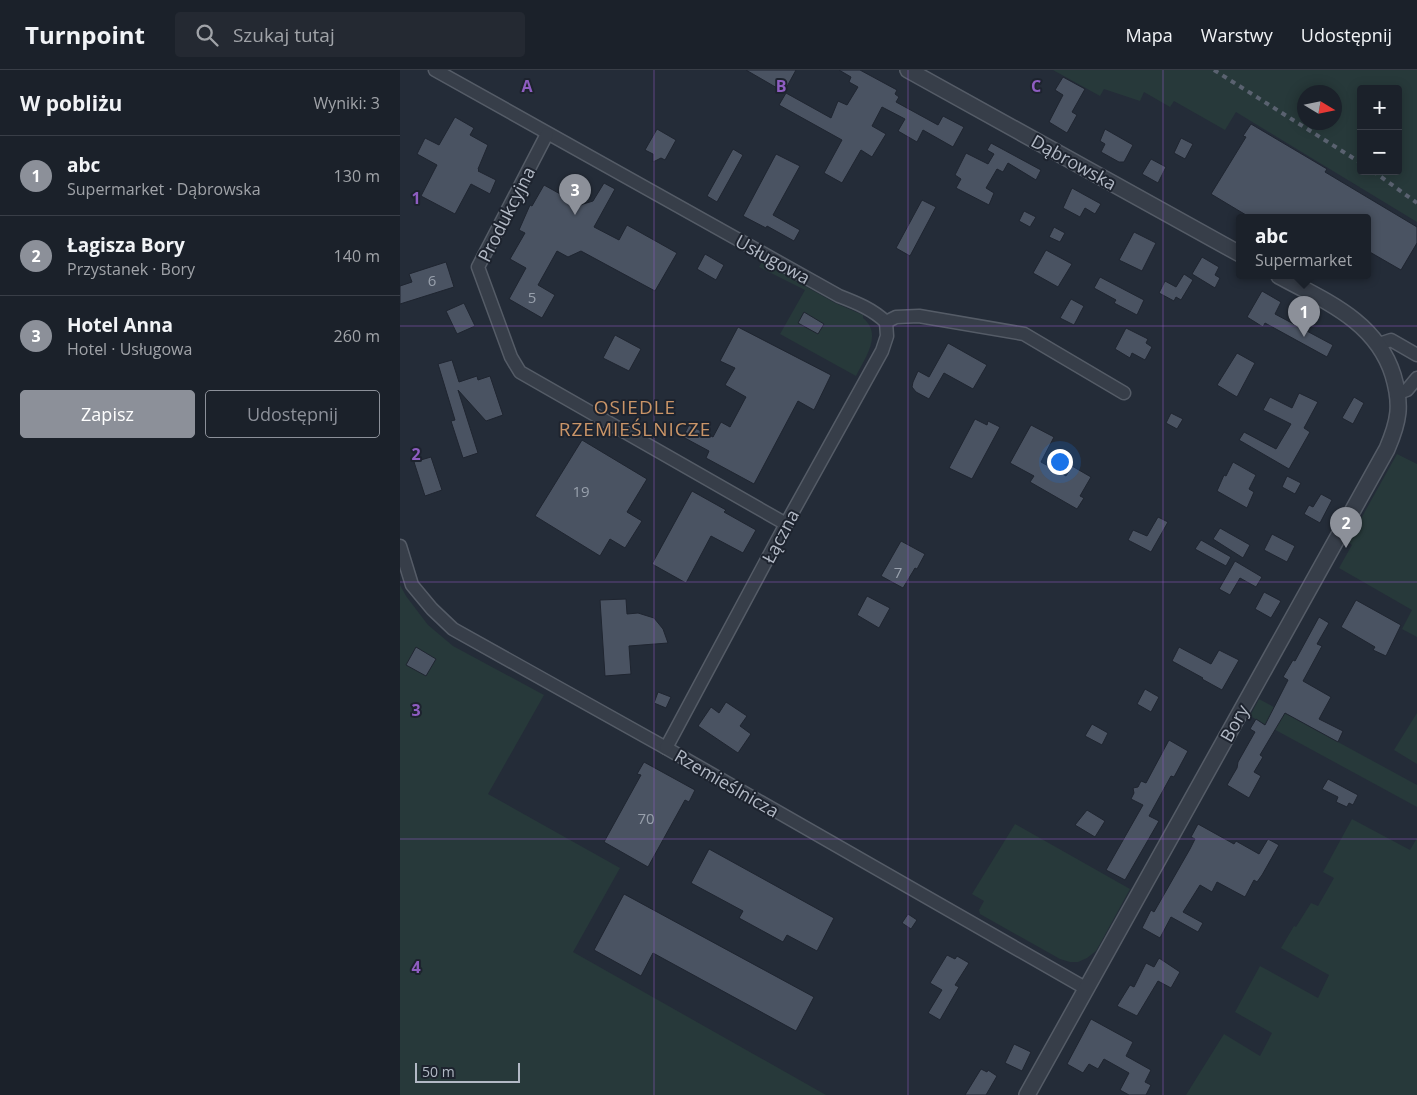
<!DOCTYPE html>
<html lang="pl">
<meta charset="utf-8">
<style>
body{margin:0;font-family:"Open Sans",sans-serif;background:#242932;color:#f1f3f6}
.controls{position:absolute;right:15px;top:15px;display:grid;overflow:hidden;border-radius:5px;box-shadow:0 2px 12px #0003}
.controls button{width:45px;height:45px;display:grid;place-items:center;padding:0;border:0;border-bottom:1px solid #393e47;background:#1b212a;color:#f1f3f6;font:25px sans-serif}
.compass{position:absolute;left:897px;top:15px;width:45px;height:45px;border-radius:50%;background:#1b212a;box-shadow:0 2px 12px #0003;rotate:100deg}
.scale{position:absolute;left:15px;bottom:12px;width:105px;box-sizing:border-box;padding-left:5px;border:2px solid #b2b9c5;border-top:0;font-size:14px;line-height:18px;white-space:nowrap;color:#b2b9c5;-webkit-text-stroke:4px #1d232e;paint-order:stroke}
.you{position:absolute;left:659px;top:391px;width:18px;height:18px;margin:-12px;border:4px solid #fff;border-radius:50%;background:#1a73e8;box-shadow:0 0 0 8px #1a73e833}
.badge{display:grid;place-items:center;width:32px;height:32px;border-radius:50%;background:#8c9099;color:#fff;font-size:16px;font-weight:700}
.pin{position:absolute;translate:-50% -41px;filter:drop-shadow(0 1px 2px #0008)}
.pin::after{content:'';position:absolute;top:26px;width:18px;height:15px;background:inherit;clip-path:polygon(0 0,100% 0,50% 100%)}
.popup{position:absolute;left:836px;top:144px;width:135px;height:65px;box-sizing:border-box;display:grid;place-content:center;border-radius:5px;background:#1b212a;filter:drop-shadow(0 1px 4px #0005);font-size:16px;white-space:nowrap;color:#a0a3a8}
.popup b{font-size:19px;color:#f1f3f6}
.popup::after{content:'';position:absolute;left:50%;top:100%;margin-left:-10px;border:10px solid transparent;border-top-color:#1b212a}
.list{margin:0;padding:0;list-style:none}
h2{display:flex;justify-content:space-between;align-items:center;height:65px;margin:0;padding:0 20px;font-size:21px}
h2 small{font-size:16px;font-weight:400;color:#a0a3a8}
.list li{display:grid;grid-template-columns:32px 1fr auto;gap:15px;align-items:center;box-sizing:border-box;height:80px;padding:0 20px;border-top:1px solid #393e47}
.list b{display:block;font-size:19px;white-space:nowrap}
.list p{margin:0;font-size:16px;white-space:nowrap;color:#a0a3a8}
.list em{font-size:16px;font-style:normal;color:#a0a3a8}
.actions{display:flex;gap:10px;padding:15px 20px}
.actions a{flex:1;padding:11px 0;border:1px solid #8c9099;border-radius:5px;text-align:center;font-size:18px;color:#8c9099}
.actions .main{background:#8c9099;color:#fff}
.icon{flex:none;width:28px;height:28px;fill:none;stroke:currentColor;stroke-width:2;stroke-linecap:round;stroke-linejoin:round}
.map{position:relative;flex:none;width:1017px;height:1025px;overflow:hidden}
header{display:flex;align-items:center;gap:30px;box-sizing:border-box;height:70px;padding:0 25px;background:#1b212a;border-bottom:1px solid #393e47}
header strong{font-size:24px}
nav{display:flex;gap:28px;margin-inline-start:auto;font-size:18px}
.search{width:350px;height:45px;background:#242932;display:flex;align-items:center;gap:12px;box-sizing:border-box;padding:0 18px;border-radius:5px;color:#a0a3a8;font-size:19px}
main{display:flex}
aside{flex:1;background:#1b212a}
.map>svg:first-child{display:block}
.green{fill:#27393a;fill-rule:evenodd}
.building{fill:#4a5362;stroke:#1f2530}
.lines{fill:none;stroke-linecap:round;stroke-linejoin:round}
.minor-casing{stroke:#555c67;stroke-width:15}
.tertiary-casing{stroke:#555c67;stroke-width:18}
.minor{stroke:#373e49;stroke-width:12}
.tertiary{stroke:#373e49;stroke-width:15}
.rail{stroke:#5a6270;stroke-width:4;stroke-dasharray:5 5;stroke-linecap:butt}
.grid{fill:none;stroke:#8e5dc1;stroke-width:1;stroke-opacity:0.55}
.labels{text-anchor:middle;dominant-baseline:central;stroke-width:4;stroke-linejoin:round;paint-order:stroke}
.number-label{font-size:15px;fill:#98a0ac}
.street-label{font-size:18px;fill:#b2b9c5;stroke:#1d232e}
.neighbourhood-label{font-size:19px;letter-spacing:1px;fill:#ca9568;stroke:#1d232e}
.grid-label{font-size:16px;text-anchor:middle;font-weight:bold;fill:#8e5dc1;stroke:#1d232e;stroke-width:4;stroke-linejoin:round;paint-order:stroke}
</style>
<header>
<strong>Turnpoint</strong>
<div class="search"><svg class="icon" aria-label="search" viewBox="0 0 24 24"><circle cx="10" cy="10" r="6"/><path d="M15 15l6 6"/></svg>Szukaj tutaj</div>
<nav><a>Mapa</a><a>Warstwy</a><a>Udostępnij</a></nav>
</header>
<main>
<aside>
<h2>W pobliżu<small>Wyniki: 3</small></h2>
<ul class="list">
<li><span class="badge">1</span><div><b>abc</b><p>Supermarket · Dąbrowska</p></div><em>130 m</em></li>
<li><span class="badge">2</span><div><b>Łagisza Bory</b><p>Przystanek · Bory</p></div><em>140 m</em></li>
<li><span class="badge">3</span><div><b>Hotel Anna</b><p>Hotel · Usługowa</p></div><em>260 m</em></li>
</ul>
<div class="actions"><a class="main">Zapisz</a><a>Udostępnij</a></div>
</aside>
<div class="map">
<svg width="1017" height="1025" viewBox="0 0 1017 1025">
<rect width="100%" height="100%" fill="#242c38"/>
<g class="green">
<path d="M653,0H1017V152L836,42L825,60L774,31L770,37L744,22L740,31L704,19L700,26ZM961,19H998V101H961ZM904,22H934V52H904Z"/>
<path d="M362,192L435,233L463,245V248C483,264 465,288 456,306L380,264L405,220L359,197Z"/>
<polygon points="997,384 1017,394 1017,567 1002,559 1012,540 939,498 952,475 948,472"/>
<polygon points="0,515 6,526 28,555 53,576 144,625 88,724 220,798 173,882 426,1025 0,1025"/>
<polygon points="859,629 1017,715 1017,737 850,646"/>
<polygon points="1017,643 1017,694 994,680"/>
<polygon points="952,749 1010,780 1017,768 1017,1025 786,1025 824,964 860,986 872,963 835,942 860,896 918,928 929,905 881,878 894,856 896,857 911,833 918,836 934,808 923,802"/>
<polygon points="615,754 730,819 696,881 687,888 678,892 670,892 660,889 580,844 579,840 584,831 572,824"/>
</g>
<g class="building">
<polygon points="346,0 396,0 384,22"/>
<polygon points="439,0 460,0 497,20 495,24 499,27 496,32 538,55 543,46 564,57 553,77 523,60 517,72 498,61 505,49 482,37 472,56 486,64 472,87 461,80 442,113 424,103 442,70 379,35 386,23 431,48 438,31 447,35 458,17 449,12 451,7"/>
<polygon points="663,7 685,19 672,42 677,45 667,63 649,52 663,25 655,20"/>
<polygon points="55,47 74,58 70,65 88,75 78,99 79,100 78,101 96,110 90,124 71,114 55,144 21,126 37,95 17,84 25,68 39,75"/>
<polygon points="851,54 927,99 925,102 1017,157 1017,173 1001,200 968,181 968,148 851,148 811,124 846,67 843,66"/>
<polygon points="257,59 276,70 265,90 261,88 253,92 253,84 245,80"/>
<polygon points="705,59 733,75 724,92 719,92 701,82 705,74 700,71"/>
<polygon points="781,68 793,74 785,89 774,83"/>
<polygon points="591,73 641,100 636,110 608,93 603,102 597,99 586,118 594,123 589,135 556,118 561,109 555,105 566,83 588,94 594,84 587,80"/>
<polygon points="333,79 343,85 317,132 307,126"/>
<polygon points="376,84 400,96 373,145 400,160 394,171 367,156 366,158 343,146"/>
<polygon points="751,89 766,97 758,113 742,104"/>
<polygon points="204,113 215,119 194,157 219,170 227,155 277,183 255,221 181,181 168,187 157,181 138,215 155,225 142,248 109,229 126,198 110,189 125,163 119,160 130,135 132,136 144,115 180,135 193,131"/>
<polygon points="672,118 701,134 695,144 685,138 680,147 663,138"/>
<polygon points="522,130 536,137 510,186 496,178"/>
<polygon points="624,141 636,147 630,157 619,151"/>
<polygon points="654,157 665,163 660,172 649,167"/>
<polygon points="734,162 756,173 742,201 719,190"/>
<polygon points="646,180 672,194 658,217 633,203"/>
<polygon points="305,184 324,195 316,210 297,199"/>
<polygon points="802,187 819,197 815,205 820,208 815,218 792,204"/>
<polygon points="46,192 54,217 0,234 0,216 12,212 9,204"/>
<polygon points="784,204 793,210 781,230 776,227 774,231 759,223 765,211 776,217"/>
<polygon points="700,207 744,230 737,245 714,233 716,230 694,218"/>
<polygon points="862,221 881,232 875,244 933,275 927,287 865,253 863,257 847,247"/>
<polygon points="671,229 684,236 674,255 660,248"/>
<polygon points="64,233 75,256 57,264 46,241"/>
<polygon points="404,242 424,254 418,264 398,253"/>
<polygon points="338,257 431,305 414,340 398,331 354,414 306,388 309,381 283,367 289,355 313,367 321,352 330,357 346,327 325,315 335,298 320,291"/>
<polygon points="726,258 748,269 746,273 752,277 745,290 732,283 730,288 715,279"/>
<polygon points="215,265 241,279 229,301 203,288"/>
<polygon points="548,273 587,295 573,319 544,303 529,329 516,322 512,317 513,312 518,301 529,307"/>
<polygon points="837,283 855,293 837,327 817,315"/>
<polygon points="52,290 59,312 77,306 78,310 90,306 103,345 86,351 58,320 78,383 63,388 51,351 55,350 38,294"/>
<polygon points="899,323 918,332 904,358 910,362 889,399 839,370 844,362 876,379 891,354 863,340 870,327 892,338"/>
<polygon points="954,327 964,333 953,354 942,348"/>
<polygon points="771,343 783,349 777,359 766,353"/>
<polygon points="575,349 587,355 588,351 600,357 572,409 549,398"/>
<polygon points="631,355 654,367 641,392 666,406 672,396 691,407 680,426 684,428 677,439 630,412 634,406 610,393"/>
<polygon points="182,370 247,409 227,442 242,451 225,478 210,469 200,486 135,446"/>
<polygon points="31,387 42,420 25,426 14,392"/>
<polygon points="833,392 856,405 849,419 854,422 847,438 817,421 824,405 826,406"/>
<polygon points="887,406 901,413 895,424 882,417"/>
<polygon points="292,421 326,440 324,442 356,460 343,483 311,466 286,513 252,494"/>
<polygon points="921,424 932,430 920,453 904,444 909,435 913,437"/>
<polygon points="758,447 768,452 751,482 728,470 733,460 747,466"/>
<polygon points="820,458 850,475 843,488 813,469"/>
<polygon points="872,464 895,476 887,492 864,480"/>
<polygon points="801,470 831,487 826,496 795,479"/>
<polygon points="501,471 525,484 517,499 515,498 503,518 481,506"/>
<polygon points="835,491 862,507 856,517 840,508 830,525 819,519"/>
<polygon points="864,522 881,531 871,548 855,539"/>
<polygon points="467,526 490,538 479,558 457,545"/>
<polygon points="226,529 227,544 238,543 254,548 263,559 268,573 229,576 231,604 205,606 200,530"/>
<polygon points="956,530 1001,555 986,586 973,580 975,577 941,557"/>
<polygon points="919,547 929,553 917,574 922,576 903,611 931,627 919,649 943,661 938,672 885,643 860,685 863,687 854,702 861,706 849,728 827,715 837,698 838,692 855,662 850,659 856,649 865,655 888,610 883,607 893,590 895,591"/>
<polygon points="16,577 36,589 26,606 6,595"/>
<polygon points="779,577 811,594 819,580 839,590 822,620 802,609 803,608 772,591"/>
<polygon points="745,619 759,627 751,642 737,634"/>
<polygon points="258,622 271,627 266,638 254,633"/>
<polygon points="326,632 347,646 340,656 351,664 338,683 298,656 311,637 319,643"/>
<polygon points="692,654 708,663 702,675 685,666"/>
<polygon points="769,670 788,681 774,707 771,706 749,746 759,751 725,810 706,800 743,735 731,729 734,723 733,718 738,717 741,711 746,713"/>
<polygon points="244,692 295,720 289,732 285,730 248,797 204,772 241,705 237,704"/>
<polygon points="928,709 958,725 953,735 949,733 947,737 936,732 938,727 922,719"/>
<polygon points="687,740 705,751 695,767 675,755"/>
<polygon points="798,754 834,774 836,771 859,784 868,769 879,775 862,805 857,812 854,810 845,827 817,812 812,822 800,815 783,842 803,853 798,862 771,847 760,868 742,858 751,840 754,842 790,779 795,769 791,767"/>
<polygon points="309,779 434,848 417,881 387,865 383,872 339,848 343,841 291,813"/>
<polygon points="224,824 414,927 396,961 253,883 241,906 194,880"/>
<polygon points="508,844 517,850 511,859 502,853"/>
<polygon points="547,885 555,889 557,886 569,893 555,915 559,917 540,950 528,943 542,920 530,913"/>
<polygon points="759,888 780,902 771,918 758,911 737,946 717,936 730,915 734,917 746,893 754,897"/>
<polygon points="691,949 733,972 726,986 751,1000 745,1012 751,1015 746,1025 729,1025 720,1020 729,1003 704,989 698,999 689,994 683,1003 667,994"/>
<polygon points="614,974 631,982 622,1001 605,993"/>
<polygon points="581,999 587,1002 588,1000 597,1006 586,1025 565,1025"/>
</g>
<g class="lines">
<defs>
<g id="minor">
<path d="M35,0L439,226C457,233 472,239 486,252L496,247L519,246L624,264L724,323"/>
<polyline points="147,64 78,197 111,287 120,302 386,454"/>
<polyline points="979,274 991,270 1017,285"/>
<polyline points="998,323 1007,320 1017,308"/>
<polyline points="0,476 12,515 32,539 53,559 266,678 687,919"/>
<polyline points="266,678 386,454 482,281 487,266 486,252"/>
</g>
<g id="tertiary">
<polyline points="508,0 840,184"/>
<path d="M627,1025L987,379C999,351 1002,335 993,305C976,251 925,231 879,206"/>
</g>
</defs>
<use href="#minor" class="minor-casing"/>
<use href="#tertiary" class="tertiary-casing"/>
<use href="#minor" class="minor"/>
<use href="#tertiary" class="tertiary"/>
<g class="rail">
<polyline points="814,0 961,93"/>
<polyline points="973,101 1017,133"/>
</g>
</g>
<path class="grid" d="M254,0V1025M508,0V1025M763,0V1025M0,256H1017M0,512H1017M0,769H1017"/>
<g class="labels">
<g class="number-label">
<text x="32" y="210">6</text>
<text x="132" y="227">5</text>
<text x="181" y="421">19</text>
<text x="498" y="502">7</text>
<text x="246" y="748">70</text>
</g>
<g class="street-label">
<text transform="translate(674 92) rotate(29)">Dąbrowska</text>
<text transform="translate(106 144) rotate(-63)">Produkcyjna</text>
<text transform="translate(373 189) rotate(29)">Usługowa</text>
<text transform="translate(380 466) rotate(-62)">Łączna</text>
<text transform="translate(834 653) rotate(-61)">Bory</text>
<text transform="translate(327 713) rotate(30)">Rzemieślnicza</text>
</g>
<g class="neighbourhood-label">
<text x="235" y="337">OSIEDLE<tspan x="235" dy="22">RZEMIEŚLNICZE</tspan></text>
</g>
</g>
<g class="grid-label">
<text x="127" y="22">A</text>
<text x="381" y="22">B</text>
<text x="636" y="22">C</text>
<text x="16" y="134">1</text>
<text x="16" y="390">2</text>
<text x="16" y="646">3</text>
<text x="16" y="903">4</text>
</g>
</svg>
<div class="controls">
<button>+</button>
<button>−</button>
</div>
<svg class="compass" viewBox="-18 -18 36 36"><path d="M0-13l5 13h-10z" fill="#e53935"/><path d="M0 13l5-13h-10z" fill="#a0a3a8"/></svg>
<div class="scale">50 m</div>
<div class="you"></div>
<div class="pin badge" style="left:904px;top:267px">1</div>
<div class="popup"><b>abc</b>Supermarket</div>
<div class="pin badge" style="left:946px;top:478px">2</div>
<div class="pin badge" style="left:175px;top:145px">3</div>
</div>
</main>
